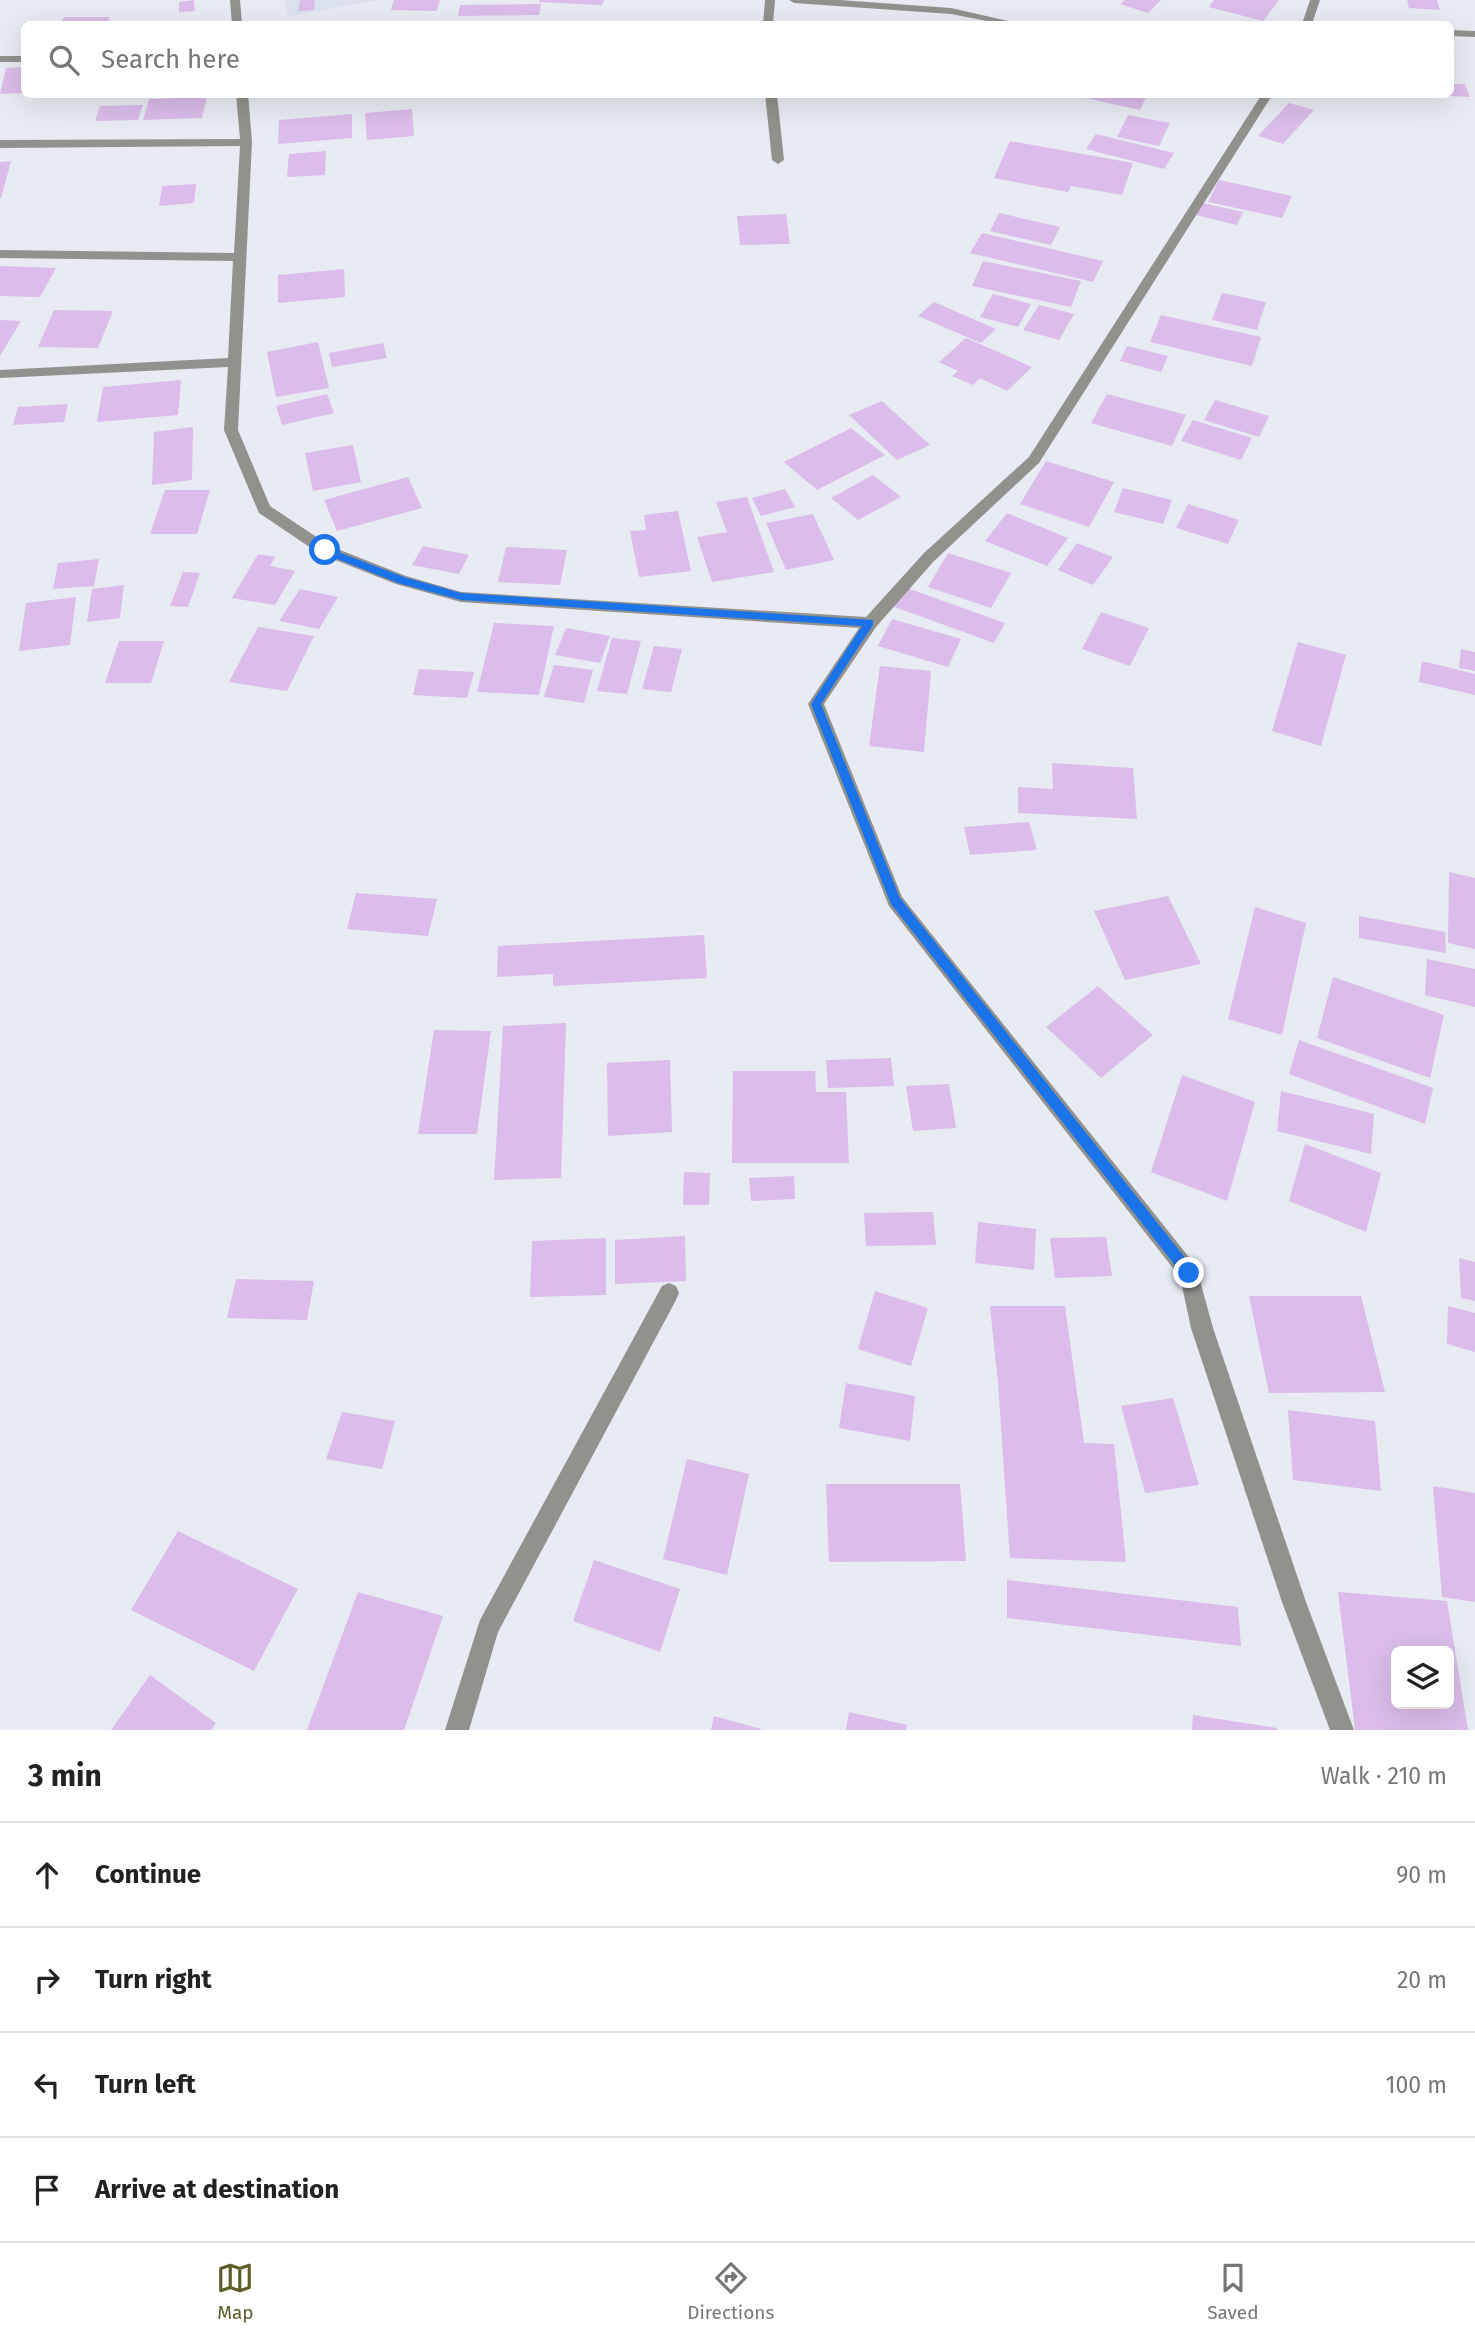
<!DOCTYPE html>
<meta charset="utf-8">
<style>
body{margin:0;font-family:"Fira Sans",sans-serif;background:#f2f2f2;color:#222}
.controls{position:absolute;right:21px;bottom:21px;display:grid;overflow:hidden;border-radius:10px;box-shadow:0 7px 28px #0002}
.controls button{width:63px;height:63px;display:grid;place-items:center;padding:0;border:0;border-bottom:2px solid #e0e0e0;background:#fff;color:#222;font:35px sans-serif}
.stop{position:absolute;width:21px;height:21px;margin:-16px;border:5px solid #1a73e8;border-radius:50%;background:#fff}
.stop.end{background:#1a73e8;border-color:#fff;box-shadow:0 2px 7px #0008}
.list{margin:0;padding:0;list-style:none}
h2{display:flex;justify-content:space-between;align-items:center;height:91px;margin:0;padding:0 28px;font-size:30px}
h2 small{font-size:23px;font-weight:400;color:#767676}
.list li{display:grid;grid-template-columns:46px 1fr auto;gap:21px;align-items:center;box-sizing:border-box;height:105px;padding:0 28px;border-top:2px solid #e0e0e0}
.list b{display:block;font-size:26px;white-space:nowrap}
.list em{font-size:23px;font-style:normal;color:#767676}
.icon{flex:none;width:38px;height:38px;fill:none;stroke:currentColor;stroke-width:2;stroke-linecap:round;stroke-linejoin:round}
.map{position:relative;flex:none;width:1475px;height:1730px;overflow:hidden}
.search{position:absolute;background:#fff;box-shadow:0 7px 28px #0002;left:21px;right:21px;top:21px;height:77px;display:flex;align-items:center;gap:18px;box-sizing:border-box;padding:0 24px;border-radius:10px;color:#767676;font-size:26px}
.sheet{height:511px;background:#fff}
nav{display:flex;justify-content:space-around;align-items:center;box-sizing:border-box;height:98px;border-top:2px solid #e0e0e0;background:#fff;font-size:19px;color:#767676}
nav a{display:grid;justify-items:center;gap:4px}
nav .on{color:#5e5e2b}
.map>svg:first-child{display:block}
.built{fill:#dce1f0}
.building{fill:#dbbcea;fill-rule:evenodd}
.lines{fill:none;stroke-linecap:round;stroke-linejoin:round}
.minor{fill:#92918d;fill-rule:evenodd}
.route{fill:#1a73e8}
</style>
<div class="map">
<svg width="1475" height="1730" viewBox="0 0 1475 1730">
<rect width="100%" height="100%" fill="#e8ebf3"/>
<polygon class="built" points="284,0 380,0 288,16"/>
<g class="building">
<polygon points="194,0 195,11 179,12 179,2"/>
<polygon points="300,0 315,0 314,10 298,11"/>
<polygon points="394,0 440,0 436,11 391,10"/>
<polygon points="539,0 604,0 602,5 539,2"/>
<polygon points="1125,0 1161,0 1148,13 1120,4"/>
<polygon points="1214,0 1279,0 1263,21 1209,7"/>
<polygon points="1407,0 1437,0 1440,10 1409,8"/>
<polygon points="541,4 539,15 458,16 460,5"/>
<polygon points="64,17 110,17 106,24 60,24"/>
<polygon points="24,67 24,93 0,94 6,68"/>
<polygon points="1450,84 1465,84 1470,97 1450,96"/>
<polygon points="1067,94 1136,94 1146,97 1140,110"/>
<polygon points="207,97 202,118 143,120 149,99"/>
<polygon points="1289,103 1314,110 1283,144 1258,136"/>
<polygon points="143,105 138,120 95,121 100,106"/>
<polygon points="412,109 414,136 367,140 365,113"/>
<polygon points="352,114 352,138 278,144 279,120"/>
<polygon points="1128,115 1170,123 1159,146 1117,137"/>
<polygon points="1096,134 1174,153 1164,169 1086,149"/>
<polygon points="1010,141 1133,163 1122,195 1071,186 1068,192 994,178"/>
<polygon points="326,151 325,175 287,177 289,154"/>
<polygon points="11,161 1,198 0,198 0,162"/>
<polygon points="1219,180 1292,196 1282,218 1208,202"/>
<polygon points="196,184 194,203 159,206 162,186"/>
<polygon points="1203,203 1243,212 1237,225 1196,215"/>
<polygon points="999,213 1060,227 1051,245 990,231"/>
<polygon points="786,214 790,244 740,245 737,216"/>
<polygon points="982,233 1103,261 1093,282 970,253"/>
<polygon points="983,261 1081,281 1071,307 972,286"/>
<polygon points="0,266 56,268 40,297 0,296"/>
<polygon points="344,269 345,297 278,303 278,275"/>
<polygon points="1222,293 1266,302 1257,330 1212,320"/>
<polygon points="993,294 1031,304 1018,327 980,317"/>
<polygon points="934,302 996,329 981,343 918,316"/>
<polygon points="1039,305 1074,314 1059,340 1023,330"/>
<polygon points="54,310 113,311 98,348 38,347"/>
<polygon points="1161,315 1261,337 1252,366 1150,342"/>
<polygon points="0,320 21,321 0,356"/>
<polygon points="966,338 1032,367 1007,391 980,378 973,385 952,376 958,371 939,362"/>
<polygon points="318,342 329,388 276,397 267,352"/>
<polygon points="383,343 387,358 332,367 329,353"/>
<polygon points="1127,346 1168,356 1161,372 1120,361"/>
<polygon points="181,380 178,415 97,422 103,387"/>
<polygon points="327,394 334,413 282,425 276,406"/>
<polygon points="1107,394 1186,415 1172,446 1091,423"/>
<polygon points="1215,400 1269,416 1259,437 1204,420"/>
<polygon points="882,401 930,445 897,460 849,415"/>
<polygon points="68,404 64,422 13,425 18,407"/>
<polygon points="1193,420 1252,438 1241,460 1181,441"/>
<polygon points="193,427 192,480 152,485 154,432"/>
<polygon points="851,428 885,455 817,490 784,462"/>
<polygon points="353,445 361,482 313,491 305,453"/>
<polygon points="1046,461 1114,482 1089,527 1020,504"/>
<polygon points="873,475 901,497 858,520 831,498"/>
<polygon points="408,477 422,508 337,531 324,500"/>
<polygon points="1123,488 1172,500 1163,524 1114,512"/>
<polygon points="785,489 795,507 761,516 752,498"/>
<polygon points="165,490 210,490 197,534 150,534"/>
<polygon points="747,497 774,572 712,582 697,537 727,532 716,502"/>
<polygon points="1188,504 1239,520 1228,544 1176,528"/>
<polygon points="678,511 691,571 639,577 630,531 646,530 644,515"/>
<polygon points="1007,513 1068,538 1047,566 985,541"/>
<polygon points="813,514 834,560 786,570 766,523"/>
<polygon points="1077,543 1113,557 1093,585 1058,570"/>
<polygon points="423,546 469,555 459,574 412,565"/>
<polygon points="506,547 567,550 560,585 498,582"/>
<polygon points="948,553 1011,573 991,608 928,587"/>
<polygon points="258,554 275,557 270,566 295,571 275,605 232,598"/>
<polygon points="99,559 94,586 53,589 58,563"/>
<polygon points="183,572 200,573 188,607 170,606"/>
<polygon points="124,585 120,618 87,622 92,589"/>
<polygon points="904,587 1005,623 994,643 892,606"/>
<polygon points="300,589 338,597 319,629 279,621"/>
<polygon points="76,597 70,645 19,651 26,603"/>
<polygon points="1101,612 1149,628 1130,666 1082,649"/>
<polygon points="892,619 961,639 948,667 878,646"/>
<polygon points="494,623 554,626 539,695 477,692"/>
<polygon points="258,627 314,636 287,691 229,682"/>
<polygon points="566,628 610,636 600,663 555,655"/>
<polygon points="612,638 641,641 627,694 597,691"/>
<polygon points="119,641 164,641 151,683 105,683"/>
<polygon points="1298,642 1346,655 1321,746 1272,731"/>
<polygon points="654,646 682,649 671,692 642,689"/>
<polygon points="1461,649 1475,652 1475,671 1459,668"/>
<polygon points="1422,661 1475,674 1475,695 1419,682"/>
<polygon points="554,665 593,670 584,703 544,697"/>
<polygon points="880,666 931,671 924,752 869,746"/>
<polygon points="419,669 474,672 467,698 413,695"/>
<polygon points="1052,763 1133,768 1137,819 1018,813 1018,787 1053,789"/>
<polygon points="1029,822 1037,850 970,855 964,827"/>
<polygon points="1449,872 1475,878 1475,949 1448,943"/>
<polygon points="356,893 437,899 428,936 347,929"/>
<polygon points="1168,896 1201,964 1125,980 1094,911"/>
<polygon points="1255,907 1306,923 1282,1035 1228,1019"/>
<polygon points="1359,916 1445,932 1446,953 1359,938"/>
<polygon points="704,935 707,978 553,986 553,974 497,977 498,946"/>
<polygon points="1427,959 1475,969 1475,1007 1425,995"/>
<polygon points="1333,977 1444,1015 1430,1078 1317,1038"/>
<polygon points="1098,986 1153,1035 1101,1078 1046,1027"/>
<polygon points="566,1023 561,1178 494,1180 503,1026"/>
<polygon points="434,1030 491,1031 477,1134 418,1134"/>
<polygon points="1299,1040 1433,1088 1425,1124 1289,1074"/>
<polygon points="891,1058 894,1086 828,1088 826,1060"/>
<polygon points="670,1060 672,1132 608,1136 607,1063"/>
<polygon points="733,1071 815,1071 816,1092 846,1092 849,1163 732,1163"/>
<polygon points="1182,1075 1255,1102 1227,1201 1151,1172"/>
<polygon points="949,1084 956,1128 913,1131 906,1086"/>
<polygon points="1281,1091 1374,1114 1371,1154 1277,1131"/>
<polygon points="1305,1144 1381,1173 1366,1232 1289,1201"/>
<polygon points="684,1172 710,1173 709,1205 683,1205"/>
<polygon points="794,1176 795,1199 751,1201 749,1178"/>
<polygon points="933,1212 936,1245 866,1246 864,1213"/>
<polygon points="978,1222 1036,1229 1034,1270 975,1263"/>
<polygon points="685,1236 686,1281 615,1284 615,1240"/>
<polygon points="1106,1237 1112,1276 1055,1278 1050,1238"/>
<polygon points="606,1238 606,1295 530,1297 532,1241"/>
<polygon points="1459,1258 1475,1262 1475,1301 1461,1298"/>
<polygon points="236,1279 314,1281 307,1320 227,1318"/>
<polygon points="875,1291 928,1308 911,1366 858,1349"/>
<polygon points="1249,1296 1361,1296 1385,1392 1269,1393"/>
<polygon points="990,1306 1065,1306 1084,1443 1114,1444 1126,1562 1010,1558 998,1383"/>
<polygon points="1448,1306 1475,1313 1475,1352 1447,1344"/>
<polygon points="846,1383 915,1396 910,1441 839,1428"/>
<polygon points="1173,1398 1199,1485 1145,1493 1121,1406"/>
<polygon points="1288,1410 1375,1421 1381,1491 1293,1480"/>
<polygon points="342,1412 395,1421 382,1469 326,1459"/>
<polygon points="687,1459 749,1474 727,1575 663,1559"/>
<polygon points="826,1484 960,1484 966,1561 829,1562"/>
<polygon points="1433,1486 1475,1493 1475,1602 1442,1597"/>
<polygon points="178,1531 298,1589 254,1671 131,1610"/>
<polygon points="594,1560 680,1589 660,1652 573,1621"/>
<polygon points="1007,1580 1238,1607 1241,1646 1007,1618"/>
<polygon points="358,1592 443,1616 404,1730 307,1730"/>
<path d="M1338,1592L1447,1601L1468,1730H1355ZM1396,1651H1449V1704H1396Z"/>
<polygon points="150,1675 216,1723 211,1730 111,1730"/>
<polygon points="849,1712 907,1725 906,1730 846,1730"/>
<polygon points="1193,1715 1277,1728 1277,1730 1192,1730"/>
<polygon points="714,1716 761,1729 761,1730 711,1730"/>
</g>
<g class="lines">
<g class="minor">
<polygon points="230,0 240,0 242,24 232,24"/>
<polygon points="765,0 775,0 773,24 763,24"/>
<polygon points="789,0 840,0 951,8 1021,24 1002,24 951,14 794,3"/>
<polygon points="1310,0 1320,0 1312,24 1302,24"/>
<polygon points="1450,30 1475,31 1475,37 1450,36"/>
<rect x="0" y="56" width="24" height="6"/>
<polygon points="236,94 248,94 252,142 238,430 270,506 330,546 406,576 461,592 866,617 924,553 1029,457 1262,94 1273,94 1039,463 934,561 876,627 824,704 902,897 1196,1266 1213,1328 1306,1602 1354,1730 1330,1730 1282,1602 1191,1328 1180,1277 889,906 808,704 859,628 461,602 396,584 320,554 259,513 224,430 228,367 0,378 0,370 228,358 233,261 0,258 0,250 234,253 240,146 0,148 0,140 240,139"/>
<polygon points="765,94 777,94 784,160 778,164 772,160"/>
<polygon points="669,1283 676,1286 679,1293 676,1300 498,1632 469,1730 445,1730 480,1620 662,1286"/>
</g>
</g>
<polygon class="route" points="325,547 404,577 461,593 873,620 873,625 821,704 900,898 1194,1269 1194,1278 1185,1278 891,904 811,704 862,626 461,600 398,583 322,553 322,548"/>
</svg>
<div class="controls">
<button><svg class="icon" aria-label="layers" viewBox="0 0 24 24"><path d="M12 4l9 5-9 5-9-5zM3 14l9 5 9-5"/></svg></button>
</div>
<div class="stop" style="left:325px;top:550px"></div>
<div class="stop end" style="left:1189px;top:1273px"></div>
<div class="search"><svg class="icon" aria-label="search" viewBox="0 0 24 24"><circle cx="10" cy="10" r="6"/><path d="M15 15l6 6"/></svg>Search here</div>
</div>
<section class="sheet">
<h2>3 min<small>Walk · 210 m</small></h2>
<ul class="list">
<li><svg class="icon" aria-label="ahead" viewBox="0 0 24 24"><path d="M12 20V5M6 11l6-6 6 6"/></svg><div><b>Continue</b></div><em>90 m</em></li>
<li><svg class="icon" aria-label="right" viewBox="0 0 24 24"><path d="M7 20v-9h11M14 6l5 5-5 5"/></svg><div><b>Turn right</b></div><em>20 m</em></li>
<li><svg class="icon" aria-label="left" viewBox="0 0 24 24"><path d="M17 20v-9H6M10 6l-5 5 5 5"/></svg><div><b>Turn left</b></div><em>100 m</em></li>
<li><svg class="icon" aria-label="arrive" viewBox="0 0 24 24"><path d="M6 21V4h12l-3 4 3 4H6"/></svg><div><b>Arrive at destination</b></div></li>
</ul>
</section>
<nav>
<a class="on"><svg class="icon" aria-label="map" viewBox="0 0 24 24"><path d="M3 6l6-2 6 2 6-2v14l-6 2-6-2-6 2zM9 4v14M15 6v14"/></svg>Map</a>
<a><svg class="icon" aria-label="directions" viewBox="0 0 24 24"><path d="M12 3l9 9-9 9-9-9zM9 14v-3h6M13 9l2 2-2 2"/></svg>Directions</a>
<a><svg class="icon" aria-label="saved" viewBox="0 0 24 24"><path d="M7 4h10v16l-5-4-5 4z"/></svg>Saved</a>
</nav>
